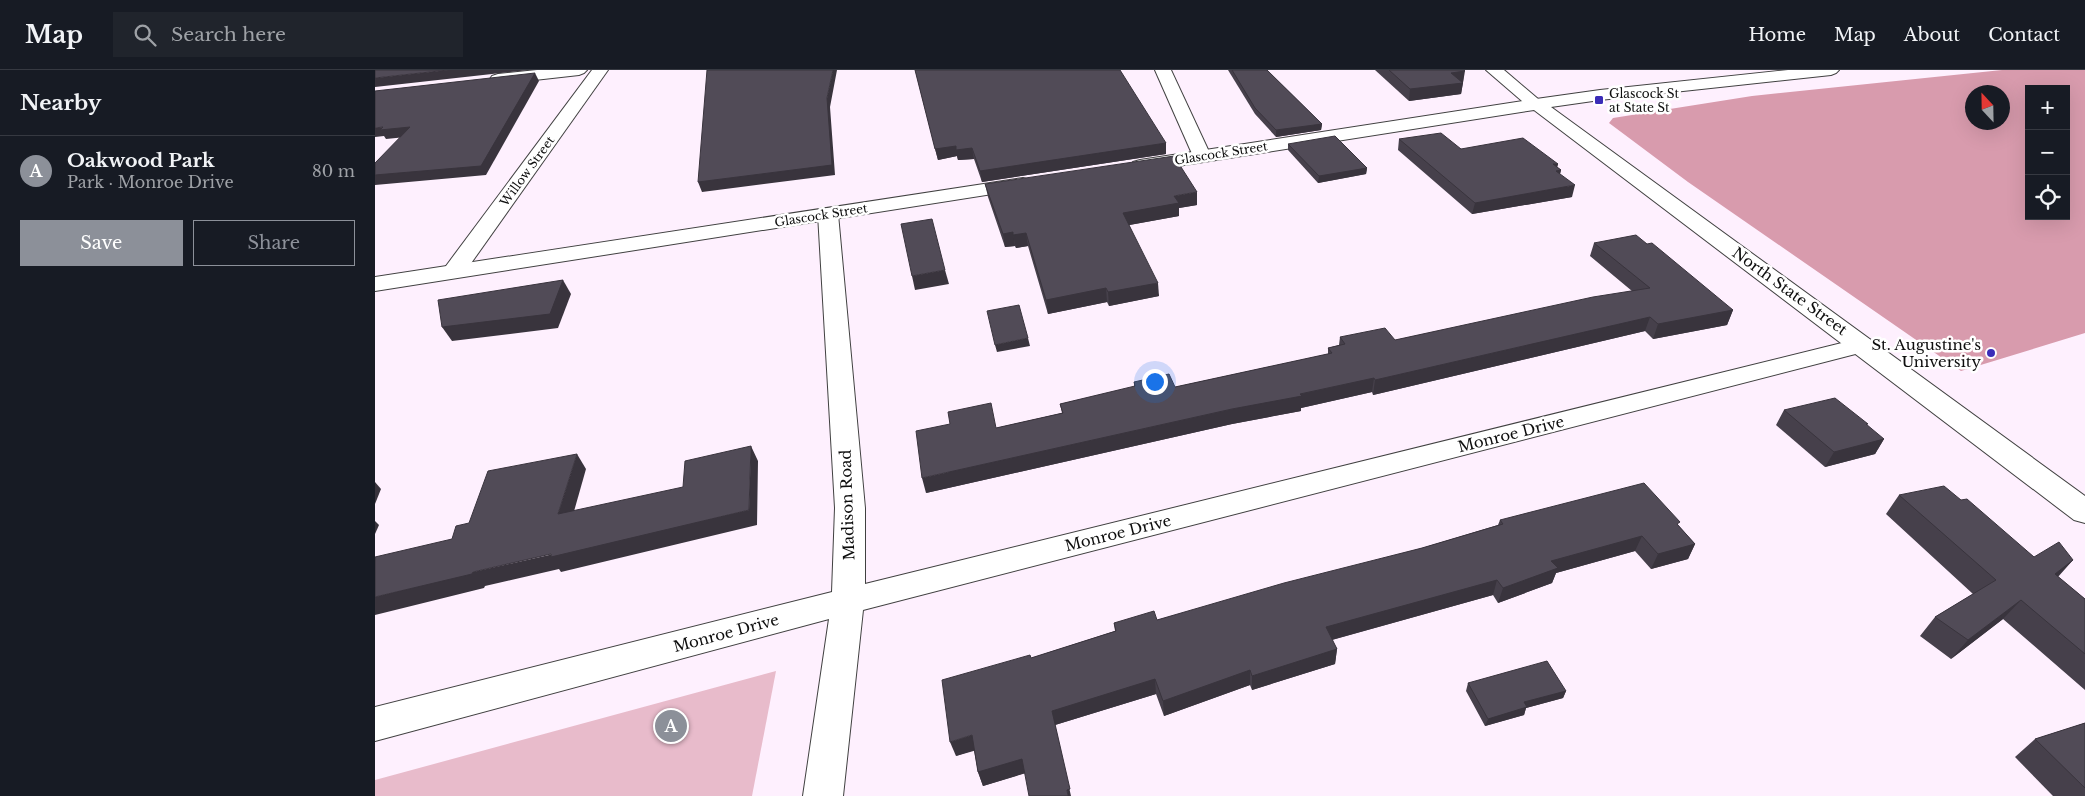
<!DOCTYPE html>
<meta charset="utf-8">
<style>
body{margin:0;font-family:"Libre Baskerville",serif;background:#20242c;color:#f1f3f6}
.controls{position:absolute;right:15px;top:15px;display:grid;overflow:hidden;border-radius:0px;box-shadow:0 5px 20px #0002}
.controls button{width:45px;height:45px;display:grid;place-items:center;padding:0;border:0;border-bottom:1px solid #363941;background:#171b24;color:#f1f3f6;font:25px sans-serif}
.compass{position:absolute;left:1590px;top:15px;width:45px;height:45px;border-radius:50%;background:#171b24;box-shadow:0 5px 20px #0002;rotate:338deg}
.you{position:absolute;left:779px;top:311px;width:18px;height:18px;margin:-12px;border:4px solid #fff;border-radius:50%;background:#1a73e8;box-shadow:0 0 0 8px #1a73e833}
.badge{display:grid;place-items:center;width:32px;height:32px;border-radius:50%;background:#8c9099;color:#fff;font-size:16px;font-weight:700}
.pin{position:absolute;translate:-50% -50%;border:2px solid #fff;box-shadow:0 1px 5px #0006}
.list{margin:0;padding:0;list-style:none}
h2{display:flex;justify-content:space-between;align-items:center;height:65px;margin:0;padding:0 20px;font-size:21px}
h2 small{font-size:16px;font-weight:400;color:#9ea1a6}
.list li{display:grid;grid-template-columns:32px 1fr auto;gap:15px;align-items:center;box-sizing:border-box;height:70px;padding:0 20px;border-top:1px solid #363941}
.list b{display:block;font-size:19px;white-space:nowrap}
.list p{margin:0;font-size:16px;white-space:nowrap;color:#9ea1a6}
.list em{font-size:16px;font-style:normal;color:#9ea1a6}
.actions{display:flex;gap:10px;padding:15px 20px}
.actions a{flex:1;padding:11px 0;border:1px solid #8c9099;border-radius:0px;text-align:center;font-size:18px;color:#8c9099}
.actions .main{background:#8c9099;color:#fff}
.icon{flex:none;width:28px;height:28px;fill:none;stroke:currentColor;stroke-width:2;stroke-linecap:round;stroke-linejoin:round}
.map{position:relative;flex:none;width:1710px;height:726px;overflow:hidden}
header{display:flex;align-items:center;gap:30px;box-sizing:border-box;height:70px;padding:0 25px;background:#171b24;border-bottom:1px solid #363941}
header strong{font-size:24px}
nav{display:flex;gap:28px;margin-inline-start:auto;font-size:18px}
.search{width:350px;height:45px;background:#20242c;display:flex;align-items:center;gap:12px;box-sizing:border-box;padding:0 18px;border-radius:0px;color:#9ea1a6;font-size:19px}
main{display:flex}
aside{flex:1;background:#171b24}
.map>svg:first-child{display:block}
.green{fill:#e8bbcb}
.forest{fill:#d89bad;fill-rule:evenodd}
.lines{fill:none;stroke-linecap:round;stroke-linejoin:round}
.minor-casing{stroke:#414141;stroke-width:2}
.tertiary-casing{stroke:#414141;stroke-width:2}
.minor{fill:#fff;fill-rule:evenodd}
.tertiary{fill:#fff;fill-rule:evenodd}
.wall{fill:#46404b}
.shaded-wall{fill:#39343d}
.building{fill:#514b57;stroke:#39343d}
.poi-dot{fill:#3b2cb8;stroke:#fff;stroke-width:2}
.labels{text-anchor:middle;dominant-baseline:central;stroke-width:5;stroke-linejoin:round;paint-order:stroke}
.far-poi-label{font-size:12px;fill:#0e0e0e;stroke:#fff;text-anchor:start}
.far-street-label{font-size:12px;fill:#0e0e0e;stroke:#fff}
.street-label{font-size:15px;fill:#0e0e0e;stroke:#fff}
.poi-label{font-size:15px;fill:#0e0e0e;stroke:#fff;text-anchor:end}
</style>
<header>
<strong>Map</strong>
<div class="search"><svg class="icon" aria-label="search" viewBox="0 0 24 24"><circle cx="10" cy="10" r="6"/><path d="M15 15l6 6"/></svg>Search here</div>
<nav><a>Home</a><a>Map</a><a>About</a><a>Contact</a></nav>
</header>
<main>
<aside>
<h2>Nearby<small></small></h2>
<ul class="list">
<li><span class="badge">A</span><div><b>Oakwood Park</b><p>Park · Monroe Drive</p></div><em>80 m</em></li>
</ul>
<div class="actions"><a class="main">Save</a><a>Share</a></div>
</aside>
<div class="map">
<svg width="1710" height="726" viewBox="0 0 1710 726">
<rect width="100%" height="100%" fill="#fef0fe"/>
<polygon class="green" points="401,601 377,726 0,726 0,710"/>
<path class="forest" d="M1627,0H1710V263L1586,301L1313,112L1234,53L1238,48L1377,26ZM1654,19H1691V146H1654ZM1598,22H1628V52H1598Z"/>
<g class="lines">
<defs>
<g id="minor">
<polygon points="162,0 212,0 209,3 204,5 123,14 117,12 115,9 117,6 123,4"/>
<polygon points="217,0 233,0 87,206 79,208 71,206 68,201 71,196"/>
<polygon points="780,0 796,0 836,86 833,90 827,92 821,90 818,86"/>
<polygon points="1111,0 1129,0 1169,34 1167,38 1155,38"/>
<polygon points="453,138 460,140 463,144 490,438 490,514 1487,268 1496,270 1499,275 1496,280 488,540 468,726 428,726 454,549 0,671 0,637 457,522 460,438 443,144 446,140"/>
</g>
<g id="tertiary">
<polygon points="1413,0 1464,0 1461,3 1456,5 1225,30 1176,37 1710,426 1710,453 1699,450 1159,40 765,102 758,100 756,96 758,92 765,90 1161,29 1225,20"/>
<polygon points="648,108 655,110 658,114 655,118 0,221 0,207"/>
</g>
</defs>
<use href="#minor" class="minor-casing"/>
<use href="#tertiary" class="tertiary-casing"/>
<use href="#minor" class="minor"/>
<use href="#tertiary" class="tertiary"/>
</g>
<g class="wall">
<polygon points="540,0 791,73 791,84 607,112 599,89 583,90 582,86 563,90"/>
<polygon points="853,0 892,0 947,54 946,60 901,67 880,44"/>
<polygon points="1000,0 1089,0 1088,13 1086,24 1034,31"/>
<polygon points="1024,69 1183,94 1182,97 1186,100 1185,104 1197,127 1097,144 1023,80"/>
<polygon points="913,74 992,98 991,104 943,113 913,80"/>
<polygon points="610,114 822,135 804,138 804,146 754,155 784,226 734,236 732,232 673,244 653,176 641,178 640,176 630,177 613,127"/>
<polygon points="1219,173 1358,240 1352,255 1278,269 1270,261 998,325 997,322 926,338 926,341 857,354 551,423 621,358 687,343 685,334 759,317 759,312 800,317 953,284 953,278 964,275 965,267 1020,270 1257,221 1215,186"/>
<polygon points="1409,340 1509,369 1500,384 1450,397 1401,355"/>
<polygon points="1524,425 1586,430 1659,487 1698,490 1683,507 1710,529 1710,620 1628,549 1576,589 1545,566 1560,547 1598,524 1511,444"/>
<polygon points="1125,450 1303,455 1320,474 1313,489 1276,499 1260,481 1181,503 1177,513 1123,533 1118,525 957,570 962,579 960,594 877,620 875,615 789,646 781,624 680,655 650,703 608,716 603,702 599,680 581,686 656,588 740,561 739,553 782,550 1047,478 1123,455"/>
<polygon points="1093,613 1191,621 1188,628 1151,638 1149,645 1110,656 1091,621"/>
<polygon points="1710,653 1710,726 1678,726 1640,687 1660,669"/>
</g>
<g class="shaded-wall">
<polygon points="73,0 154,0 0,17 0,8"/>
<polygon points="458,0 462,0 455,37 460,105 327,122 323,112 452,28"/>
<polygon points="1090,1 1086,24 1034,31 1035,19 1076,3"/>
<polygon points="160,3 164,11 111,105 0,115 0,105"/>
<polygon points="947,54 946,60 901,67 901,60"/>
<polygon points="8,57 35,57 41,66 11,69 9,66 0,67 0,58"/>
<polygon points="791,73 791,84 607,112 605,101"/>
<polygon points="581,76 597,78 599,89 583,90 582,86 563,90 560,79"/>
<polygon points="1178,94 1183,94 1181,101 1186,100 1183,111"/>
<polygon points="992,98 991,104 943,113 944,106"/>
<polygon points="1200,115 1197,127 1097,144 1100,133"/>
<polygon points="822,122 822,135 804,138 804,146 749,156 748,143 799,126"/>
<polygon points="638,162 640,176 630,177 628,164"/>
<polygon points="651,163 653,176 641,178 638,165"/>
<polygon points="570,200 574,214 540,220 537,206"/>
<polygon points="188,210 196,224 183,258 77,271 67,257"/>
<polygon points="783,213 784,226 734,236 733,222"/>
<polygon points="731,218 732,232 673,244 671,230"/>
<polygon points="1358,240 1352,255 1278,269 1283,254"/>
<polygon points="1275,247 1270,261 998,325 1000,310"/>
<polygon points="653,268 655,276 622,282 620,275"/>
<polygon points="999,308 997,322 926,338 926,341 857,354 551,423 547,408"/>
<polygon points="1509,369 1500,384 1450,397 1459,382"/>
<polygon points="376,376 383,391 382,455 186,502 184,499 110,516 109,518 0,545 0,527 98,502 374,440"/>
<polygon points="202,384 211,399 194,459 183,444"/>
<polygon points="0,412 6,419 0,434"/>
<polygon points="0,451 4,455 0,464"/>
<polygon points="1267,466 1260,481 1181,503 1177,513 1123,533 1128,518 1176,491"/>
<polygon points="1320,474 1313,489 1276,499 1283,484"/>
<polygon points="1698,490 1680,509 1680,504"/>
<polygon points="1122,510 1118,525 949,572 951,557"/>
<polygon points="1646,530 1628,549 1576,589 1593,570"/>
<polygon points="962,579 960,594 877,620 877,606"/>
<polygon points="875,600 875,615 789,646 788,631"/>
<polygon points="780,609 781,624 680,655 696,726 693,726 677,641"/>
<polygon points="1191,621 1188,628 1151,638 1149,645 1110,656 1113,649 1149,632"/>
<polygon points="597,665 602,680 581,686 575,672"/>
<polygon points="647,689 651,703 608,716 603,702"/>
</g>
<g class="building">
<polygon points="0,0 73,0 0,8"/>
<polygon points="332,0 458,0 452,28 457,95 323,112"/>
<polygon points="540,0 745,0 791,73 605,101 597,78 581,80 581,76 560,79"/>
<polygon points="857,0 892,0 947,54 901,60 880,38"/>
<polygon points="1014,0 1089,0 1090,1 1076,3 1088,13 1035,19"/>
<polygon points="160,3 106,96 0,105 0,93 35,57 5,60 8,57 0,58 0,21"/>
<polygon points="1066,63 1086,79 1148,68 1183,94 1178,94 1186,100 1181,101 1200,115 1100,133 1024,69"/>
<polygon points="960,66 992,98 944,106 913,74"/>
<polygon points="799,86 822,122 799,126 804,133 748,143 783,213 733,222 731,218 671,230 651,163 638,165 638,162 628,164 610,114"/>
<polygon points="557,149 570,200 537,206 526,154"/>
<polygon points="1261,165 1272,174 1277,173 1358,240 1283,254 1275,247 1000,310 999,308 925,324 927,326 857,339 547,408 541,361 575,354 573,342 616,333 621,358 688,343 685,334 760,316 759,312 794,304 800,317 957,283 953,278 970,274 965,267 1010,258 1020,270 1218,227 1275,218 1219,173"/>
<polygon points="188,210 175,244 67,257 63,230"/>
<polygon points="644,235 653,268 620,275 612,241"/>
<polygon points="1460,328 1493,354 1491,354 1509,369 1459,382 1409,340"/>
<polygon points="376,376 374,440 176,487 176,484 98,502 97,504 0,527 0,487 77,469 81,456 94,453 113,401 202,384 183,444 308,417 310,391"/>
<polygon points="1269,413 1305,452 1302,454 1320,474 1283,484 1267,466 1176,491 1183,498 1128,518 1122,510 951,557 962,579 877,606 875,600 788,631 780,609 677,641 695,719 692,720 693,726 654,726 647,689 603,702 597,665 575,672 567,610 655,585 656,588 741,561 739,553 779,541 782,550 909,513 1047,478 1128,454 1125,450"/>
<polygon points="1569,416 1586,430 1592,429 1659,487 1684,472 1698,490 1680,504 1710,529 1710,584 1646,530 1593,570 1560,547 1621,510 1524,425"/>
<polygon points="1172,591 1191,621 1149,632 1152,637 1113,649 1093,613"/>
<polygon points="1710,653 1710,718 1660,669"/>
</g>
<g class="poi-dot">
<rect x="1219" y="25" width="10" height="10" rx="2.5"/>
<circle cx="1616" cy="283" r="5"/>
</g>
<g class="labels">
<g class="far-poi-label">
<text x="1234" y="23">Glascock St<tspan x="1234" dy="14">at State St</tspan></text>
</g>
<g class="far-street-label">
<text transform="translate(846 83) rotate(-9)">Glascock Street</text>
<text transform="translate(152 101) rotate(-54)">Willow Street</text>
<text transform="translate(446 145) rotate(-9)">Glascock Street</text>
</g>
<g class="street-label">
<text transform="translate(1415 221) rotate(36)">North State Street</text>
<text transform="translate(1136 364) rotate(-14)">Monroe Drive</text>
<text transform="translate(472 435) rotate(-92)">Madison Road</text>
<text transform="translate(743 463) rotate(-14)">Monroe Drive</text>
<text transform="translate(351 563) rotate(-15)">Monroe Drive</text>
</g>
<g class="poi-label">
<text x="1606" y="274">St. Augustine's<tspan x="1606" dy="17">University</tspan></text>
</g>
</g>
</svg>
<div class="controls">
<button>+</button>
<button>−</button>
<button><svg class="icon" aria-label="locate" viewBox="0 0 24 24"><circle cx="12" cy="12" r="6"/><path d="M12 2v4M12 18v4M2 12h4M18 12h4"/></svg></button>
</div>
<svg class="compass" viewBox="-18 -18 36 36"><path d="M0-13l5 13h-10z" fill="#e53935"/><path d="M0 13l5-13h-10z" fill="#9ea1a6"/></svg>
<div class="you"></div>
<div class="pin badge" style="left:296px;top:656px">A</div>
</div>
</main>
